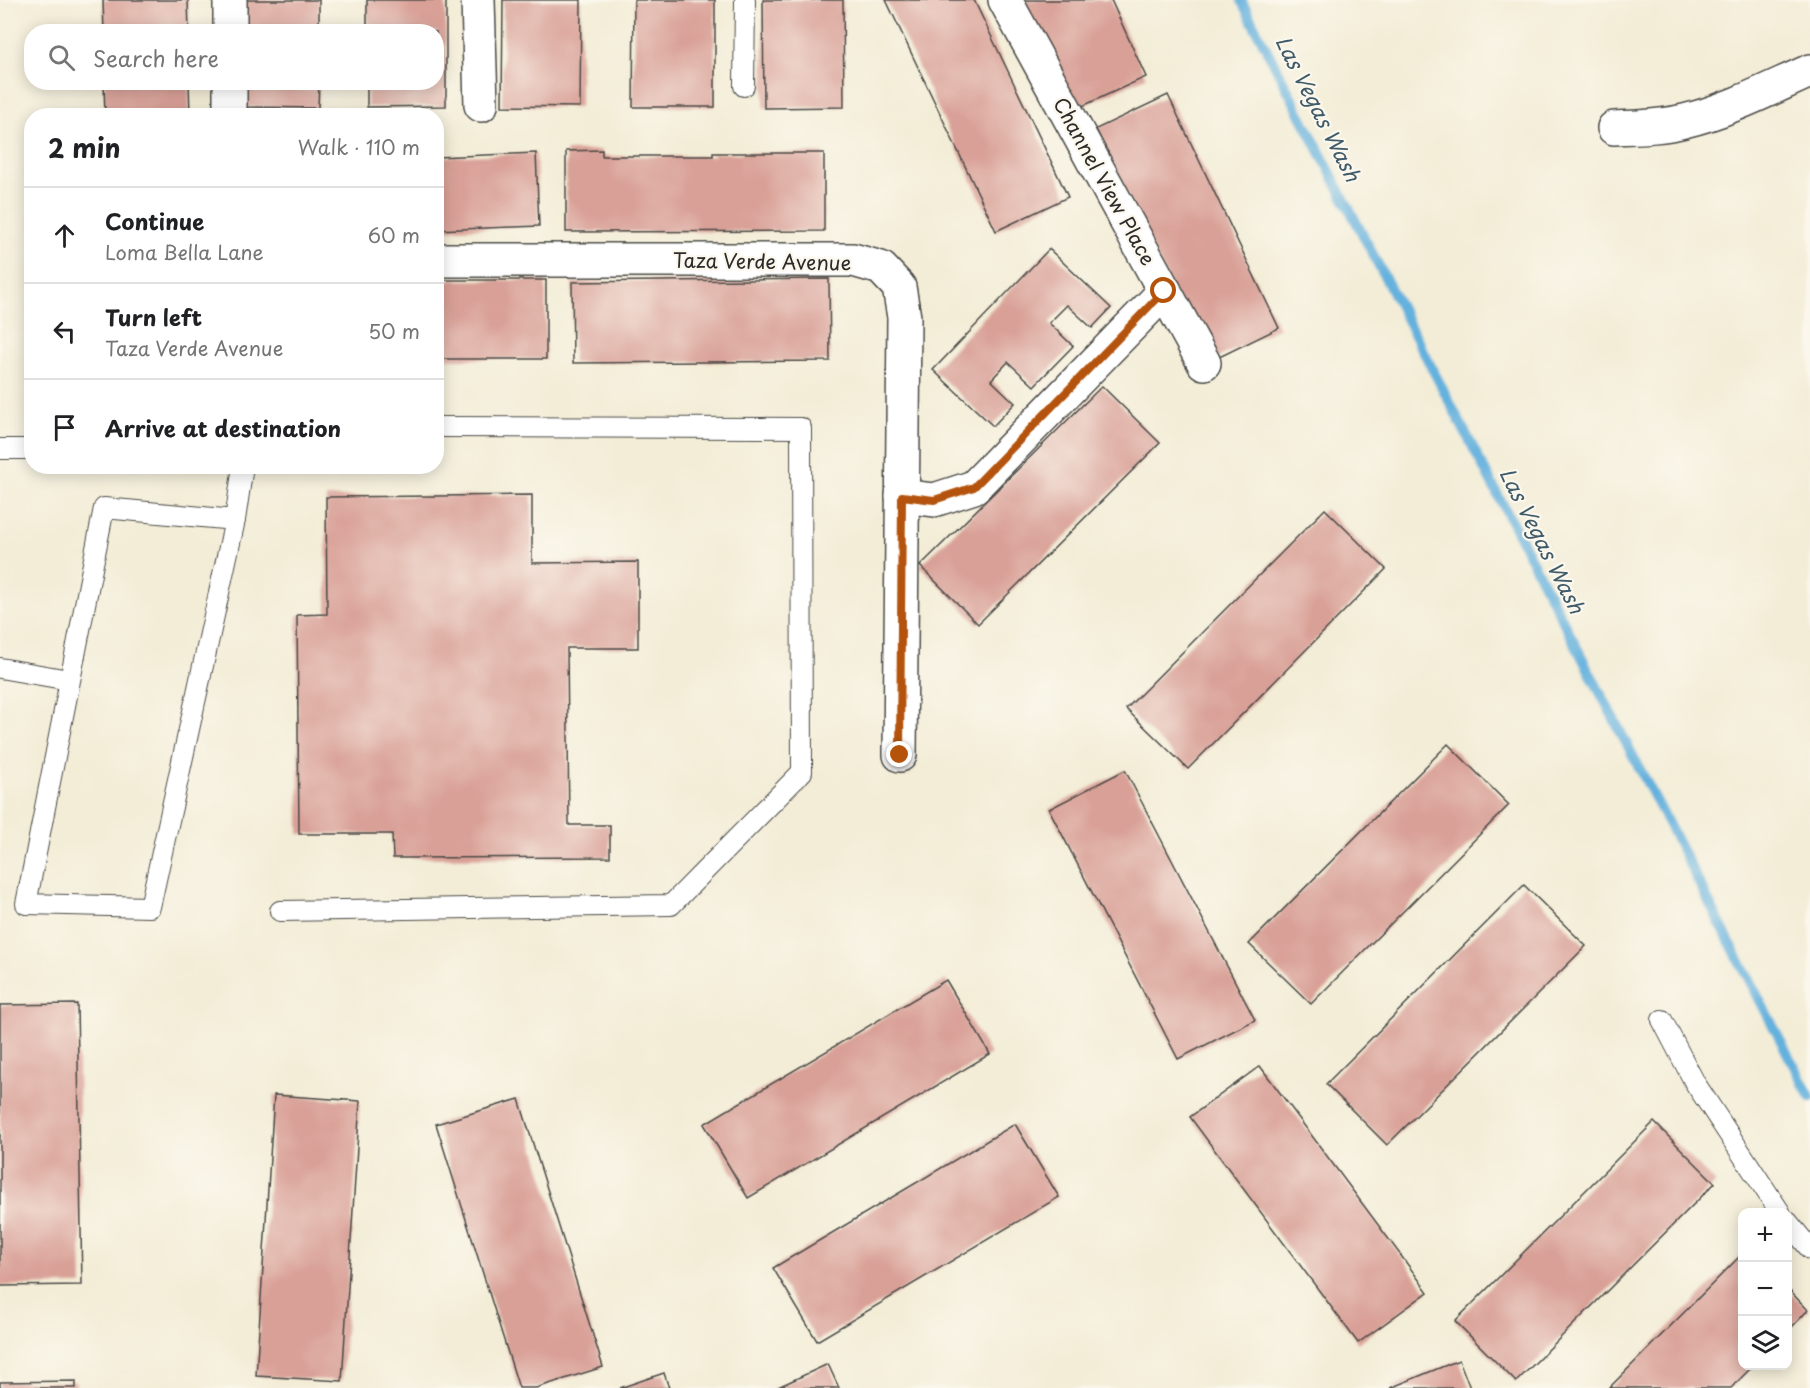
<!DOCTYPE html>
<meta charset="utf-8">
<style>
body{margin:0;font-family:"Playpen Sans",sans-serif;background:#f6f6f6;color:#202124}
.controls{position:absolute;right:18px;bottom:18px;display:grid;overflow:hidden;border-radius:12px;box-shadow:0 3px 15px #0003}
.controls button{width:54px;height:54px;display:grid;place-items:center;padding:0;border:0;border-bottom:2px solid #e0e0e0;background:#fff;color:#202124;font:30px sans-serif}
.stop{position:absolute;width:18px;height:18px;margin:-14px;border:4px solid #b45309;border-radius:50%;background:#fff}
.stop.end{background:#b45309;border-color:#fff;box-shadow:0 2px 6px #0008}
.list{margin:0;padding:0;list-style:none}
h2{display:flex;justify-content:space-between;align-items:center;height:78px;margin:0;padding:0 24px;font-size:26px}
h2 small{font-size:20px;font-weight:400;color:#757577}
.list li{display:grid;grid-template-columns:39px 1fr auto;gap:18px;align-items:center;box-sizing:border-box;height:96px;padding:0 24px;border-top:2px solid #e0e0e0}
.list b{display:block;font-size:22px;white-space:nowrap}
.list p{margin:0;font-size:20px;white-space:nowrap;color:#757577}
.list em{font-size:20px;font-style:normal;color:#757577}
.icon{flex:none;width:33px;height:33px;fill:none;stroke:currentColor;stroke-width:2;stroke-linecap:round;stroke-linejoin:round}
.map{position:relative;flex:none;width:1810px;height:1388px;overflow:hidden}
.search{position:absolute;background:#fff;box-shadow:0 3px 15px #0003;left:24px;top:24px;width:420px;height:66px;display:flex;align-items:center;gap:15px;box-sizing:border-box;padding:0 21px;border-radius:24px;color:#757577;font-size:22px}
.panel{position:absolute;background:#fff;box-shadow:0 3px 15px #0003;left:24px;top:108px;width:420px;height:366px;border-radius:24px}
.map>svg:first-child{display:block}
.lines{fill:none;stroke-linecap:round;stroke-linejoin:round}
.stream{stroke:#63b1dd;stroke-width:10}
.building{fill:#d9a097}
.service-casing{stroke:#494845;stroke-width:22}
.minor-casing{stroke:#494845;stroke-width:36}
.service{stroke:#fff;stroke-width:20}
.minor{stroke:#fff;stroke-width:33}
.route{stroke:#b45309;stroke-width:8}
.labels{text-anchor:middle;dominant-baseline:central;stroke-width:4.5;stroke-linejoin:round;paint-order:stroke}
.street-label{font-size:20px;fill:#2b2b2b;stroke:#fbf7ec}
.water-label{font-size:21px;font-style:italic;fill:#3f5a69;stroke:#fbf7ec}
</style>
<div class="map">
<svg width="1810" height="1388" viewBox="0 0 1810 1388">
<rect width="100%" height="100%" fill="#fbf7ec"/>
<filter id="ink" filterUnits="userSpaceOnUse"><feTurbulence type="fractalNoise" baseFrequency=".0167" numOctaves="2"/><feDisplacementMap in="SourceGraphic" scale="12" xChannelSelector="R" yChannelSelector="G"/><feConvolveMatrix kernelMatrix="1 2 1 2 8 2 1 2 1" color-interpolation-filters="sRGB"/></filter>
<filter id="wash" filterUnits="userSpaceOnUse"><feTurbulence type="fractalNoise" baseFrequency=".008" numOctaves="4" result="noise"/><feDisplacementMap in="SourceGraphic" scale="24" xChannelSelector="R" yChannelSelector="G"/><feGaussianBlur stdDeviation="1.35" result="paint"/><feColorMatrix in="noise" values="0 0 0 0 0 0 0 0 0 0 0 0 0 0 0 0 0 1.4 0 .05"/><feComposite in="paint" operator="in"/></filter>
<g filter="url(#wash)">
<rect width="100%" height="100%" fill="#f3edd7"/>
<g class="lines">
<polyline class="stream" points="1241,0 1810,1097"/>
</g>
<g id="blocks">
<g class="building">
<polygon points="103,0 188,0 189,32 104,32"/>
<polygon points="239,0 319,0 319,32 238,32"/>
<polygon points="367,0 446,0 446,106 367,107 367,82 436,82 436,32 367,32"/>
<polygon points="503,0 581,0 580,107 502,106"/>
<polygon points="634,0 715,0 715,107 633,107"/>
<polygon points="763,0 843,0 844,107 764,108"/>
<polygon points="886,0 974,0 1068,197 996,231"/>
<polygon points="1024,0 1111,0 1146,77 1074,110"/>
<polygon points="104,82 189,82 190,116 105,116"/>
<polygon points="238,82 319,82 318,108 238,107"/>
<polygon points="1168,95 1279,328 1207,363 1096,129"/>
<polygon points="602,150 602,156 713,156 713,153 824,153 824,231 566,232 566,151"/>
<polygon points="536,153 539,226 436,230 436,157"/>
<polygon points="1049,249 1111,308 1092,328 1067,305 1049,323 1073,346 1034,386 1008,362 991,380 1015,403 993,426 933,370"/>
<polygon points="829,279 830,361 573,363 572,282"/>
<rect x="436" y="280" width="110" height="79"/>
<polygon points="1102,386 1160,443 978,624 920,566"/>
<polygon points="532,495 532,563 638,562 638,648 567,648 569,825 610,825 610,857 393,858 392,834 299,834 297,615 327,614 326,497"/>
<polygon points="1325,509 1386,569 1188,769 1126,709"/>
<polygon points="1448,744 1509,805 1311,1004 1249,944"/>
<polygon points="1125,770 1255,1020 1178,1059 1049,809"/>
<polygon points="1524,885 1586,946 1387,1145 1326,1084"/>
<polygon points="946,980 990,1054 748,1198 704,1124"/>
<polygon points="77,1004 82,1285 0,1286 0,1005"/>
<polygon points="1260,1066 1428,1292 1358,1343 1190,1117"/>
<polygon points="274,1095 360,1101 342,1381 256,1376"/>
<polygon points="519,1099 603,1367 536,1388 519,1388 436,1124"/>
<polygon points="1654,1122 1715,1183 1516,1382 1455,1321"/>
<polygon points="1015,1124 1059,1197 817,1341 773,1268"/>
<polygon points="1742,1254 1742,1366 1753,1366 1731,1388 1609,1388"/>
<polygon points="1788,1289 1808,1310 1788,1331"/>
<polygon points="1459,1360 1470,1388 1390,1388"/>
<polygon points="828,1364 839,1388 776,1388"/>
<polygon points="664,1373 669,1388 620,1388"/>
<polygon points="76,1381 76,1388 0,1388 0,1382"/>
</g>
</g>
</g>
<g filter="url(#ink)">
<use href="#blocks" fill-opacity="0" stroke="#494845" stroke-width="1.5"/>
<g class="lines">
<defs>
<g id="service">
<polyline points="744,86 745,0"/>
<polyline points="0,449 32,449"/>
<polygon points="104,508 235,520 150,907 26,904"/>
<polyline points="235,520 243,466"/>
<polyline points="0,668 69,680"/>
<polyline points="280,911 671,905 802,772 801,428 436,427"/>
<polyline points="1662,1020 1695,1083 1780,1212"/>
<polyline points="1788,1222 1810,1249"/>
</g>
<g id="minor">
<polyline points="230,0 230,32"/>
<polyline points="478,0 481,105"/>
<polyline points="1005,0 1204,363"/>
<polyline points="230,82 230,116"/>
<path d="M1614,128C1637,127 1661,127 1684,121C1727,111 1769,89 1810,71"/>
<polyline points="436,260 853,260 881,268 899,287 904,317 900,755"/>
<polyline points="902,496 934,500 974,487 1165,291"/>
</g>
</defs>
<use href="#service" class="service-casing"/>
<use href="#minor" class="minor-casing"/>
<use href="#service" class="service"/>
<use href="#minor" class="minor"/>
</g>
</g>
<g class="lines" filter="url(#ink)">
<polyline class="route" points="900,755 902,496 934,500 974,487 1164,291"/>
</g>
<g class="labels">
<g class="street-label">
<text transform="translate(1105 181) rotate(61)">Channel View Place</text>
<text transform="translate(762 261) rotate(1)">Taza Verde Avenue</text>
</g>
<g class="water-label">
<text transform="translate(1319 108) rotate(63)">Las Vegas Wash</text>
<text transform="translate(1543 540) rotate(63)">Las Vegas Wash</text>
</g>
</g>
</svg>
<div class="controls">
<button>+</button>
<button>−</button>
<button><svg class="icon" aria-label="layers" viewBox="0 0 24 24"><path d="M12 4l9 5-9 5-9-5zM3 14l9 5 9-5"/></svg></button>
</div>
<div class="stop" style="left:1164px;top:291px"></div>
<div class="stop end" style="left:900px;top:755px"></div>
<div class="search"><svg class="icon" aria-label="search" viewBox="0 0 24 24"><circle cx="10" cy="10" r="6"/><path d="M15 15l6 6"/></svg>Search here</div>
<section class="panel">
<h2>2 min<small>Walk · 110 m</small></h2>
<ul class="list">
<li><svg class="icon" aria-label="ahead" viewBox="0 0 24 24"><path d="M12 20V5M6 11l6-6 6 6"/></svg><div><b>Continue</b><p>Loma Bella Lane</p></div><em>60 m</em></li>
<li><svg class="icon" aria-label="left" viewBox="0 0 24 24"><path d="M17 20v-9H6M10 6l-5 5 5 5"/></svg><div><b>Turn left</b><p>Taza Verde Avenue</p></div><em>50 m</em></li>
<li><svg class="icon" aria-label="arrive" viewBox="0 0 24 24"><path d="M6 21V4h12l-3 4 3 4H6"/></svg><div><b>Arrive at destination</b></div></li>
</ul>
</section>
</div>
